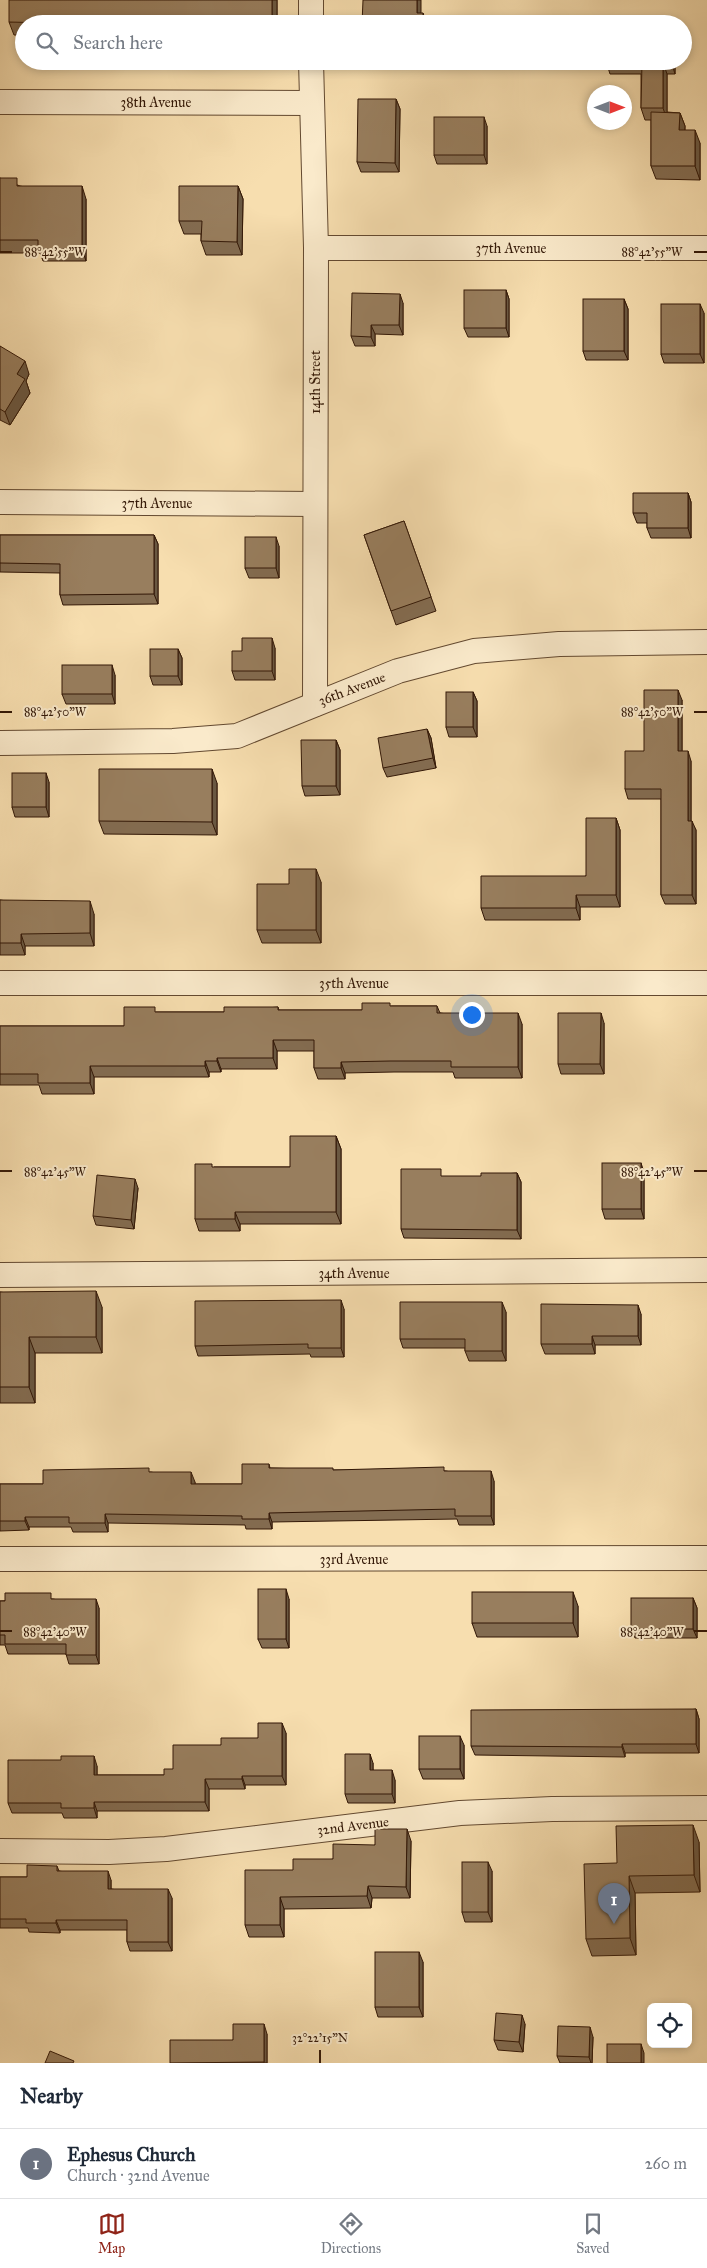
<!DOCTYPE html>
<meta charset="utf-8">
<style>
body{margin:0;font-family:"IM FELL Great Primer",serif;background:#f6f6f7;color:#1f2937}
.controls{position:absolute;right:15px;bottom:15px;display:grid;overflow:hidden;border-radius:8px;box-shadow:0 2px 8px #0003}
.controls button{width:45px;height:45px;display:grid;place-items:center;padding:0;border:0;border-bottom:1px solid #e0e1e3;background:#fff;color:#1f2937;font:25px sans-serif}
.compass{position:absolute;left:587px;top:85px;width:45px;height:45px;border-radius:50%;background:#fff;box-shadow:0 2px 8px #0003;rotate:90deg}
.you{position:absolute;left:471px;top:1014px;width:18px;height:18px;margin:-12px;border:4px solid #fff;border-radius:50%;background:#1a73e8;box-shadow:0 0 0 8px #1a73e833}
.badge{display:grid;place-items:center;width:32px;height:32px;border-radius:50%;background:#8f2418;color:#fff;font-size:16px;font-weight:700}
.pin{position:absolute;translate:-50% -41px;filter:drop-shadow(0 1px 2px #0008)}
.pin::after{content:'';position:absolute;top:26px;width:18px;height:15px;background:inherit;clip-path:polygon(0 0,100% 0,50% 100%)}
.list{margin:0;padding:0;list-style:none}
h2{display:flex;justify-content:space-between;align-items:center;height:65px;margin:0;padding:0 20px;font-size:21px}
h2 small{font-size:16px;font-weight:400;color:#747a83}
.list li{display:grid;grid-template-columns:32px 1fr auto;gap:15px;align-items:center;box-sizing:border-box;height:70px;padding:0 20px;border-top:1px solid #e0e1e3}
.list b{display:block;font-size:19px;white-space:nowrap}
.list p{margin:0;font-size:16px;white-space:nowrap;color:#747a83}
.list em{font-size:16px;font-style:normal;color:#747a83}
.icon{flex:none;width:28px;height:28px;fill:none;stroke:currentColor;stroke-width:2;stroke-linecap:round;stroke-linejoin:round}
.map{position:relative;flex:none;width:707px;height:2063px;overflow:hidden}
.search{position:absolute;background:#fff;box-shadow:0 2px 8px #0003;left:15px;right:15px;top:15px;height:55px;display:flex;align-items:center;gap:12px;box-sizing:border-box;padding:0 18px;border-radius:28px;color:#747a83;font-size:19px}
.sheet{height:135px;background:#fff}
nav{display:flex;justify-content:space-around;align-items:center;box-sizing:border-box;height:70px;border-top:1px solid #e0e1e3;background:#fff;font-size:14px;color:#747a83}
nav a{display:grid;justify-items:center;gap:2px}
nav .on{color:#8f2418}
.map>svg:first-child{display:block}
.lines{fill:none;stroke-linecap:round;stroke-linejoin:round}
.minor-casing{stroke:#634930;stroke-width:26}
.minor{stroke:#faeacb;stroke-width:24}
.wall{fill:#836c51;stroke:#321706}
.shaded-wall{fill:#6a5842;stroke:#321706}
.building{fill:#987e5e;stroke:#321706}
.ticks{fill:none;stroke:#321706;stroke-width:2}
.labels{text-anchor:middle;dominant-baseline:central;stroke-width:4;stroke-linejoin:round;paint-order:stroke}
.street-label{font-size:14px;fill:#321706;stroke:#faeacb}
.ticks-label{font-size:12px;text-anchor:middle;fill:#321706;stroke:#faeacb;stroke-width:4;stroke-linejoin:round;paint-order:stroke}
</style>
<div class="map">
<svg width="707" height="2063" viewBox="0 0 707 2063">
<rect width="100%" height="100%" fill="#f7deaf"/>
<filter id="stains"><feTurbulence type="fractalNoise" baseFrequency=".004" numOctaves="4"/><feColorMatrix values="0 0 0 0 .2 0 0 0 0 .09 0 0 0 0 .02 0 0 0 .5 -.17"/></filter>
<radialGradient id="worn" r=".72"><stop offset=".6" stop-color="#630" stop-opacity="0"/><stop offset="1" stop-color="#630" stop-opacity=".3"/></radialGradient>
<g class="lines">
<defs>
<g id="minor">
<polyline points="311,0 311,24"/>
<polyline points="311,61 316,248 315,704"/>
<polyline points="0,102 311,103"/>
<polyline points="316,248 707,248"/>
<polyline points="0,502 315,504"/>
<polyline points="0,743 173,741 237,736 398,671 474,651 559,644 707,642"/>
<polyline points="0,983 707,983"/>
<polyline points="0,1275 707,1270"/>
<polyline points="0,1559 707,1558"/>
<polyline points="0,1851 109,1852 166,1849 460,1813 552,1809 707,1808"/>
</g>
</defs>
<use href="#minor" class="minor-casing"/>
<use href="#minor" class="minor"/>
</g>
<g class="wall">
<polygon points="277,0 277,24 24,24 24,35 14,35 9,22"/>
<polygon points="365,61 427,61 427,66 366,65"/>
<polygon points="606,61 675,61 675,74 667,74 667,112 680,113 685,126 685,130 700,143 700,180 656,179 651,166 651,120 645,120 641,108 641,74 610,74"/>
<polygon points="396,99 400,109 399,172 361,172 357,162"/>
<polygon points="487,126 487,164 437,164 434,155"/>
<polygon points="0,178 20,186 86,199 86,261 43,261 40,253 0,253"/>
<polygon points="238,186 243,199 242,255 206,255 201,241 201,234 184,234 179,221"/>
<polygon points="506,290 509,299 509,337 468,337 464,328"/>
<polygon points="624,299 628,309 628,360 586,360 583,351"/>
<polygon points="403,303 403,335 375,334 375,346 355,346 351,336"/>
<polygon points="704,313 704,363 664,363 661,354"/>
<polygon points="0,346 29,374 26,381 30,393 10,425 0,420"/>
<polygon points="688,493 691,502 691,538 651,538 647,528 647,523 637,523 633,513"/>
<polygon points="404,521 436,611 396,625 364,535"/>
<polygon points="0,535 154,535 158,544 158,604 63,605 60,595 60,573 0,572"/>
<polygon points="279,546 279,578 249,578 245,568"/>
<polygon points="275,648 275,680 235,680 232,671 242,651"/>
<polygon points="178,649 182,658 182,685 153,685 150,676"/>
<polygon points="115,675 115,704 66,704 62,694"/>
<polygon points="473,692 477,701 477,737 449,737 446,727"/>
<polygon points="682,700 682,751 691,761 691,821 696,830 696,904 665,904 661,895 661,799 628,799 625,789 644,751"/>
<polygon points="427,729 431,738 436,768 387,777 383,768"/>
<polygon points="336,740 340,750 340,795 305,796 302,786"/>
<polygon points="49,782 49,817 15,817 12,807"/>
<polygon points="217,783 217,835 104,834 99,821"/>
<polygon points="616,818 620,830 620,907 580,907 580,920 485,920 481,908 586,876"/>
<polygon points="321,882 321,943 262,943 257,930 289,884"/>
<polygon points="0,900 94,914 94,946 25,946 25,955 0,955"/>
<polygon points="392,1006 437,1006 440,1013 522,1024 522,1078 455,1078 453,1072 394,1072 345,1073 345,1079 318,1079 314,1068 314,1051 277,1051 277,1069 221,1069 221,1072 209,1072 209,1077 94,1077 94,1094 42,1094 39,1085 0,1085 0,1026 124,1026 156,1012 224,1012 278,1007 279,1010 362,1010"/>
<polygon points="604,1023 604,1074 561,1074 558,1064"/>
<polygon points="336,1136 341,1149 341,1224 240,1224 240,1231 199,1231 195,1219 214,1167 290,1167"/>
<polygon points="644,1172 644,1219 605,1219 602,1209"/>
<polygon points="517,1173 521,1182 521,1239 404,1238 401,1229 481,1176"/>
<polygon points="138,1188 134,1229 96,1225 93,1216"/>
<polygon points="0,1292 102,1307 102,1353 35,1353 35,1403 0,1403"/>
<polygon points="344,1309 344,1357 311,1357 310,1354 198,1356 195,1346"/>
<polygon points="506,1312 506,1361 469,1361 465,1351 465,1348 403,1348 400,1339"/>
<polygon points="641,1314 641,1345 595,1345 595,1354 545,1354 541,1344"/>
<polygon points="269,1464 270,1468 333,1470 446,1471 494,1481 494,1525 459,1525 457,1519 272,1522 272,1529 246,1529 245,1525 108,1523 108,1532 73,1532 71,1527 29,1527 29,1530 0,1531 0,1484 43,1484 151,1472 195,1482 195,1484 242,1484"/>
<polygon points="693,1598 697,1608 697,1638 635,1638 631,1629"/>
<polygon points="53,1599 99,1608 99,1664 69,1664 66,1654 8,1654 5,1645 0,1645 0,1601"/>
<polygon points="289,1599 289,1648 262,1648 258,1639"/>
<polygon points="578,1606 578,1637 477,1637 472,1623"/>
<polygon points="696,1709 699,1719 699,1753 625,1753 625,1757 475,1755 471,1746"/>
<polygon points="286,1733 286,1785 245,1785 245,1789 209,1789 209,1811 97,1811 97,1818 64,1818 62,1813 12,1813 8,1803 97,1766 97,1775 164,1775 173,1769 221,1745"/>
<polygon points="464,1745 464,1779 423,1779 419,1769"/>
<polygon points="373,1763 373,1770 395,1780 395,1803 348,1803 345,1794"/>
<polygon points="411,1841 410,1898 372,1898 371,1908 284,1909 284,1937 249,1937 245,1925 293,1870 333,1859 375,1845"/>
<polygon points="699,1842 700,1892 635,1893 636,1955 592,1956 586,1939 617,1863"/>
<polygon points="57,1866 59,1871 111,1880 111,1889 172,1898 172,1951 130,1951 127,1942 127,1930 60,1930 60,1933 29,1932 28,1928 0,1928 0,1877 27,1877"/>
<polygon points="492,1871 492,1922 465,1922 462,1912"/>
<polygon points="423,1962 423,2017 378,2017 375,2007"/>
<polygon points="525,2024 523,2052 498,2050 494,2040"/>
<polygon points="267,2034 267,2063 170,2063 233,2040"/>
<polygon points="593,2037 592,2063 560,2063 557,2056"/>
</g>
<g class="shaded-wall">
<rect x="272" y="0" width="5" height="24"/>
<polygon points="417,0 421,0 421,24 417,13"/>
<polygon points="423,13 427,24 423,24"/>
<polygon points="671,61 675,61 675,74"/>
<polygon points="663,62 667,74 667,120 663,108"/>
<polygon points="396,99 400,109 399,172 395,163"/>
<polygon points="680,113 685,126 684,143 679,130"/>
<polygon points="484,117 487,126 487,164 484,155"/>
<polygon points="695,130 700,143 700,180 695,166"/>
<polygon points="82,186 86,199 86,261 82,249"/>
<polygon points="238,186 243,199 242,255 237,242"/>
<polygon points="506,290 509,299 509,337 506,328"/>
<polygon points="400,294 403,303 403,335 399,325"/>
<polygon points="624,299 628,309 628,360 624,351"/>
<polygon points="700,304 704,313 704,363 700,354"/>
<polygon points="371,325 375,334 375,346 371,337"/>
<polygon points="25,361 29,374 26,381 30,393 10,425 5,412 17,374"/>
<polygon points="688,493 691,502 691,538 688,528"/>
<polygon points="154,535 158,544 158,604 154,594"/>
<polygon points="276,537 279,546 279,578 276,568"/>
<polygon points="272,638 275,648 275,680 272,671"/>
<polygon points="178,649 182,658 182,685 178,676"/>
<polygon points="112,665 115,675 115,704 112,694"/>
<polygon points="678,690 682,700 682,761 678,751"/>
<polygon points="473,692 477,701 477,737 473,727"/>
<polygon points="427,729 431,738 436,768 433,758"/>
<polygon points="336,740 340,750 340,795 336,786"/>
<polygon points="688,751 691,761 691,830 688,821"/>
<polygon points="212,769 217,783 217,835 212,822"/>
<polygon points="46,773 49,782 49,817 46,807"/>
<polygon points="616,818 620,830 620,907 616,895"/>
<polygon points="692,821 696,830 696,904 692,895"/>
<polygon points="316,869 321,882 321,943 316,930"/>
<polygon points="576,895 580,907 580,920 576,908"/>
<polygon points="90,901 94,914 94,946 90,933"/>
<polygon points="21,934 25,946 25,955 21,943"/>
<polygon points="518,1013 522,1024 522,1078 518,1067"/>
<polygon points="601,1013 604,1023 604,1074 600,1064"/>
<polygon points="273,1040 277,1051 277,1069 273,1058"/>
<polygon points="217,1058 221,1069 221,1072 217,1061"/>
<polygon points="205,1061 209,1072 209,1077 205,1066"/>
<polygon points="341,1062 345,1073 345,1079 341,1068"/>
<polygon points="90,1066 94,1077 94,1094 90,1083"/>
<polygon points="336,1136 341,1149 341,1224 336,1212"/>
<polygon points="641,1163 644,1172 644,1219 641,1209"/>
<polygon points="517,1173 521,1182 521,1239 517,1230"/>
<polygon points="135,1179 138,1188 134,1229 131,1220"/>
<polygon points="235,1212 240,1224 240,1231 235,1219"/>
<polygon points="96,1291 102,1307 102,1353 96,1337"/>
<polygon points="341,1300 344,1309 344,1357 341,1348"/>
<polygon points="502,1302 506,1312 506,1361 502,1351"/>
<polygon points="638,1305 641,1314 641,1345 638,1336"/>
<polygon points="592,1336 595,1345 595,1354 592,1344"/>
<polygon points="29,1337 35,1353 35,1403 29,1387"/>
<polygon points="491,1471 494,1481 494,1525 491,1516"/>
<polygon points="191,1472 195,1482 195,1494 191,1484"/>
<polygon points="269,1513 272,1522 272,1529 269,1519"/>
<polygon points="105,1514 108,1523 108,1532 105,1523"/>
<polygon points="25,1517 29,1527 29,1530 25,1521"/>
<polygon points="286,1589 289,1599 289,1648 286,1639"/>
<polygon points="573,1592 578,1606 578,1637 573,1623"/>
<polygon points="693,1598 697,1608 697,1638 693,1629"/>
<polygon points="96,1599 99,1608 99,1664 96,1655"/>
<polygon points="696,1709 699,1719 699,1753 696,1744"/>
<polygon points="282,1723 286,1733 286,1785 282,1776"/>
<polygon points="460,1736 464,1745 464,1779 460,1769"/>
<polygon points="622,1744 625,1753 625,1757 622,1747"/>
<polygon points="370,1754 373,1763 373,1780 370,1770"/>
<polygon points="94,1756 97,1766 97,1784 94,1775"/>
<polygon points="392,1770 395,1780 395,1803 392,1794"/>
<polygon points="242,1776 245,1785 245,1789 242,1779"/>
<polygon points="205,1779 209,1789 209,1811 205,1802"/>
<polygon points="94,1802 97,1811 97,1818 94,1808"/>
<polygon points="693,1825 699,1842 700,1892 694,1875"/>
<polygon points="407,1829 411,1841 410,1898 406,1887"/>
<polygon points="488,1862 492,1871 492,1922 488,1912"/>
<polygon points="108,1871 111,1880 111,1898 108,1889"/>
<polygon points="629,1876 635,1893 636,1955 630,1938"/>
<polygon points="368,1886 372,1898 371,1908 367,1896"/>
<polygon points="168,1889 172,1898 172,1951 168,1942"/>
<polygon points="280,1897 284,1909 284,1937 280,1925"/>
<polygon points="56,1920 60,1930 60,1933 56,1923"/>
<polygon points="419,1952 423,1962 423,2017 419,2007"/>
<polygon points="522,2015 525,2024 523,2052 519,2042"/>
<polygon points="264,2024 267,2034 267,2063 264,2063"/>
<polygon points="590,2027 593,2037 592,2063 591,2063 589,2057"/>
<polygon points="641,2044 644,2053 644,2063 641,2063"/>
</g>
<g class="building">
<polygon points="9,0 272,0 272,24 91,24 9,22"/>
<polygon points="363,0 417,0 417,13 423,13 423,24 362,24"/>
<polygon points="606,61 671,61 671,62 663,62 663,108 641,108 642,62 606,62"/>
<polygon points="358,99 396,99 395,163 357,162"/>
<polygon points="651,112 680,113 679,130 695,130 695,166 651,166"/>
<rect x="434" y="117" width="50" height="38"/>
<polygon points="0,178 17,178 17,186 82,186 82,249 38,249 38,240 0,240"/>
<polygon points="179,186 238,186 237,242 201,241 202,221 179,221"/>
<rect x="464" y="290" width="42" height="38"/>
<polygon points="352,293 400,294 399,325 371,325 371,337 351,336"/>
<rect x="583" y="299" width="41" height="52"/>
<rect x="661" y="304" width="39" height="50"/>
<polygon points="0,346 25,361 17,374 25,379 5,412 0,409"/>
<polygon points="633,493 688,493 688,528 647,528 647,513 633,513"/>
<polygon points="404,521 431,597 391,611 364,535"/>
<polygon points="0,535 154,535 154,594 60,595 60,564 0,563"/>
<rect x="245" y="537" width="31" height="31"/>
<polygon points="242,638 272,638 272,671 232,671 232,651 242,651"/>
<rect x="150" y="649" width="28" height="27"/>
<rect x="62" y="665" width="50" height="29"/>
<polygon points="644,690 678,690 678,751 688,751 688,821 692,821 692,895 661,895 661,789 625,789 625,751 644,751"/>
<rect x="446" y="692" width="27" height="35"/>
<polygon points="427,729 433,758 383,768 378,738"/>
<polygon points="301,740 336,740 336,786 302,786"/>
<polygon points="99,769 212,769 212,822 99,821"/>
<rect x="12" y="773" width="34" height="34"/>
<polygon points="586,818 616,818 616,895 576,895 576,908 481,908 481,876 586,876"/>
<polygon points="289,869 316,869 316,930 257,930 257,884 289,884"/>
<polygon points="0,900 90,901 90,933 21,934 21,943 0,943"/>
<polygon points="362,1003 390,1003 390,1006 437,1006 437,1013 518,1013 518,1067 451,1067 451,1061 390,1061 341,1062 341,1068 314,1068 314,1040 273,1040 273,1058 217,1058 217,1061 205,1061 205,1066 90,1066 90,1083 38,1083 38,1074 0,1074 0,1026 124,1026 124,1007 155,1007 155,1012 224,1012 224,1007 278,1007 278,1010 362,1010"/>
<polygon points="558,1013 601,1013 600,1064 558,1064"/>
<polygon points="290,1136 336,1136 336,1212 235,1212 235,1219 195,1219 195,1164 212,1164 212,1167 290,1167"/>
<rect x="602" y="1163" width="39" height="46"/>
<polygon points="401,1169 441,1169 441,1176 481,1176 481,1173 517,1173 517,1230 401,1229"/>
<polygon points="97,1175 135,1179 131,1220 93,1216"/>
<polygon points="96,1291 96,1337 29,1337 29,1387 0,1387 0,1292"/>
<polygon points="341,1300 341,1348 308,1348 308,1344 195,1346 195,1301"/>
<polygon points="400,1302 502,1302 502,1351 465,1351 465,1339 400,1339"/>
<polygon points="541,1304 638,1305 638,1336 592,1336 592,1344 541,1344"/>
<polygon points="242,1464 269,1464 269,1468 333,1468 333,1470 444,1467 444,1471 491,1471 491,1516 455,1516 455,1509 269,1513 269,1519 242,1519 242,1516 105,1514 105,1523 69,1523 69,1517 25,1517 25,1521 0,1521 0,1484 43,1484 43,1470 149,1468 149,1472 191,1472 191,1484 242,1484"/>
<rect x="258" y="1589" width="28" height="50"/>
<rect x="472" y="1592" width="101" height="31"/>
<polygon points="5,1593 51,1593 51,1599 96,1599 96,1655 66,1655 66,1644 5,1644 5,1635 0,1635 0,1601 5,1601"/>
<rect x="631" y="1598" width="62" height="31"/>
<polygon points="696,1709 696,1744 622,1744 622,1747 471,1746 471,1710"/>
<polygon points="258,1723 282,1723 282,1776 242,1776 242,1779 205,1779 205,1802 94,1802 94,1808 61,1808 61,1803 8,1803 8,1760 61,1760 61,1756 94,1756 94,1775 164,1775 164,1769 173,1769 173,1745 221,1745 221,1738 258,1738"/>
<rect x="419" y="1736" width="41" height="33"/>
<polygon points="345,1754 370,1754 370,1770 392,1770 392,1794 345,1794"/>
<polygon points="693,1825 694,1875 629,1876 630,1938 586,1939 584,1864 617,1863 616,1826"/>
<polygon points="375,1829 407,1829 406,1887 368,1886 367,1896 280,1897 280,1925 245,1925 245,1870 293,1870 293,1859 333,1859 333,1844 375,1845"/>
<rect x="462" y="1862" width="26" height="50"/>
<polygon points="27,1865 57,1866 57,1871 108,1871 108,1889 168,1889 168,1942 127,1942 127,1920 56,1920 56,1923 26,1923 26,1919 0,1919 0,1877 27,1877"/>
<rect x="375" y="1952" width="44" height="55"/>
<polygon points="496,2013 522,2015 519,2042 494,2040"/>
<polygon points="233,2024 264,2024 264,2062 170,2063 170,2040 233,2040"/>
<polygon points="558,2026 590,2027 589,2057 557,2056"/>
<rect x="607" y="2044" width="34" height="19"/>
<polygon points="50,2051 74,2061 73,2063 45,2063"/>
</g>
<path class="ticks" d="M0,252H12M694,252H707M0,712H12M694,712H707M0,1171H12M694,1171H707M0,1631H12M694,1631H707M320,2050V2063"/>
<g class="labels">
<g class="street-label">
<text x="156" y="102">38th Avenue</text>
<text x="511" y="248">37th Avenue</text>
<text transform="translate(315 382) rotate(-90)">14th Street</text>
<text x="157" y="503">37th Avenue</text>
<text transform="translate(352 689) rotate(-21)">36th Avenue</text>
<text x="354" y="983">35th Avenue</text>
<text x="354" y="1273">34th Avenue</text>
<text x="354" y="1559">33rd Avenue</text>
<text transform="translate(353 1826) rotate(-7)">32nd Avenue</text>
</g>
</g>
<g class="ticks-label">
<text x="652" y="256">88°42'55"W</text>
<text x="55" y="256">88°42'55"W</text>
<text x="652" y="716">88°42'50"W</text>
<text x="55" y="716">88°42'50"W</text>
<text x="652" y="1176">88°42'45"W</text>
<text x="55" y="1176">88°42'45"W</text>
<text x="55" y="1636">88°42'40"W</text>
<text x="652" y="1636">88°42'40"W</text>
<text x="320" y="2042">32°22'15"N</text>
</g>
<rect width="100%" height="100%" filter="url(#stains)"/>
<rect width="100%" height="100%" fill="url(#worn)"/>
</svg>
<div class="controls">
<button><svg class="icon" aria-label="locate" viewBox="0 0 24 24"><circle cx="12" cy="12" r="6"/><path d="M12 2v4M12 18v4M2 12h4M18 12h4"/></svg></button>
</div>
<svg class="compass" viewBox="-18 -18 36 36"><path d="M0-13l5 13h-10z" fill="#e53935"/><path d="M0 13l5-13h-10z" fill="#747a83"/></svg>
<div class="you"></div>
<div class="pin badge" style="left:614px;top:1924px;background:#6b7280">1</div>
<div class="search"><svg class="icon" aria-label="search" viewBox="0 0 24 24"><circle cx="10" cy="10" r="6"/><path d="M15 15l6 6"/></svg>Search here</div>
</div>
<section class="sheet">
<h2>Nearby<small></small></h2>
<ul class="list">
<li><span class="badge" style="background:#6b7280">1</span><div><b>Ephesus Church</b><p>Church · 32nd Avenue</p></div><em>260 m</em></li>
</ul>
</section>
<nav>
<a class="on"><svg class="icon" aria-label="map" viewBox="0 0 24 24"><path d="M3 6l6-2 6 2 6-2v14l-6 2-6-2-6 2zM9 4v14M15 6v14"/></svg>Map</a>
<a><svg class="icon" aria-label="directions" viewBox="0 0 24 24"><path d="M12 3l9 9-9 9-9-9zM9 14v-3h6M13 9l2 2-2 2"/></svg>Directions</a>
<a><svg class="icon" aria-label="saved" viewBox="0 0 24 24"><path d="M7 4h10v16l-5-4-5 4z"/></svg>Saved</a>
</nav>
